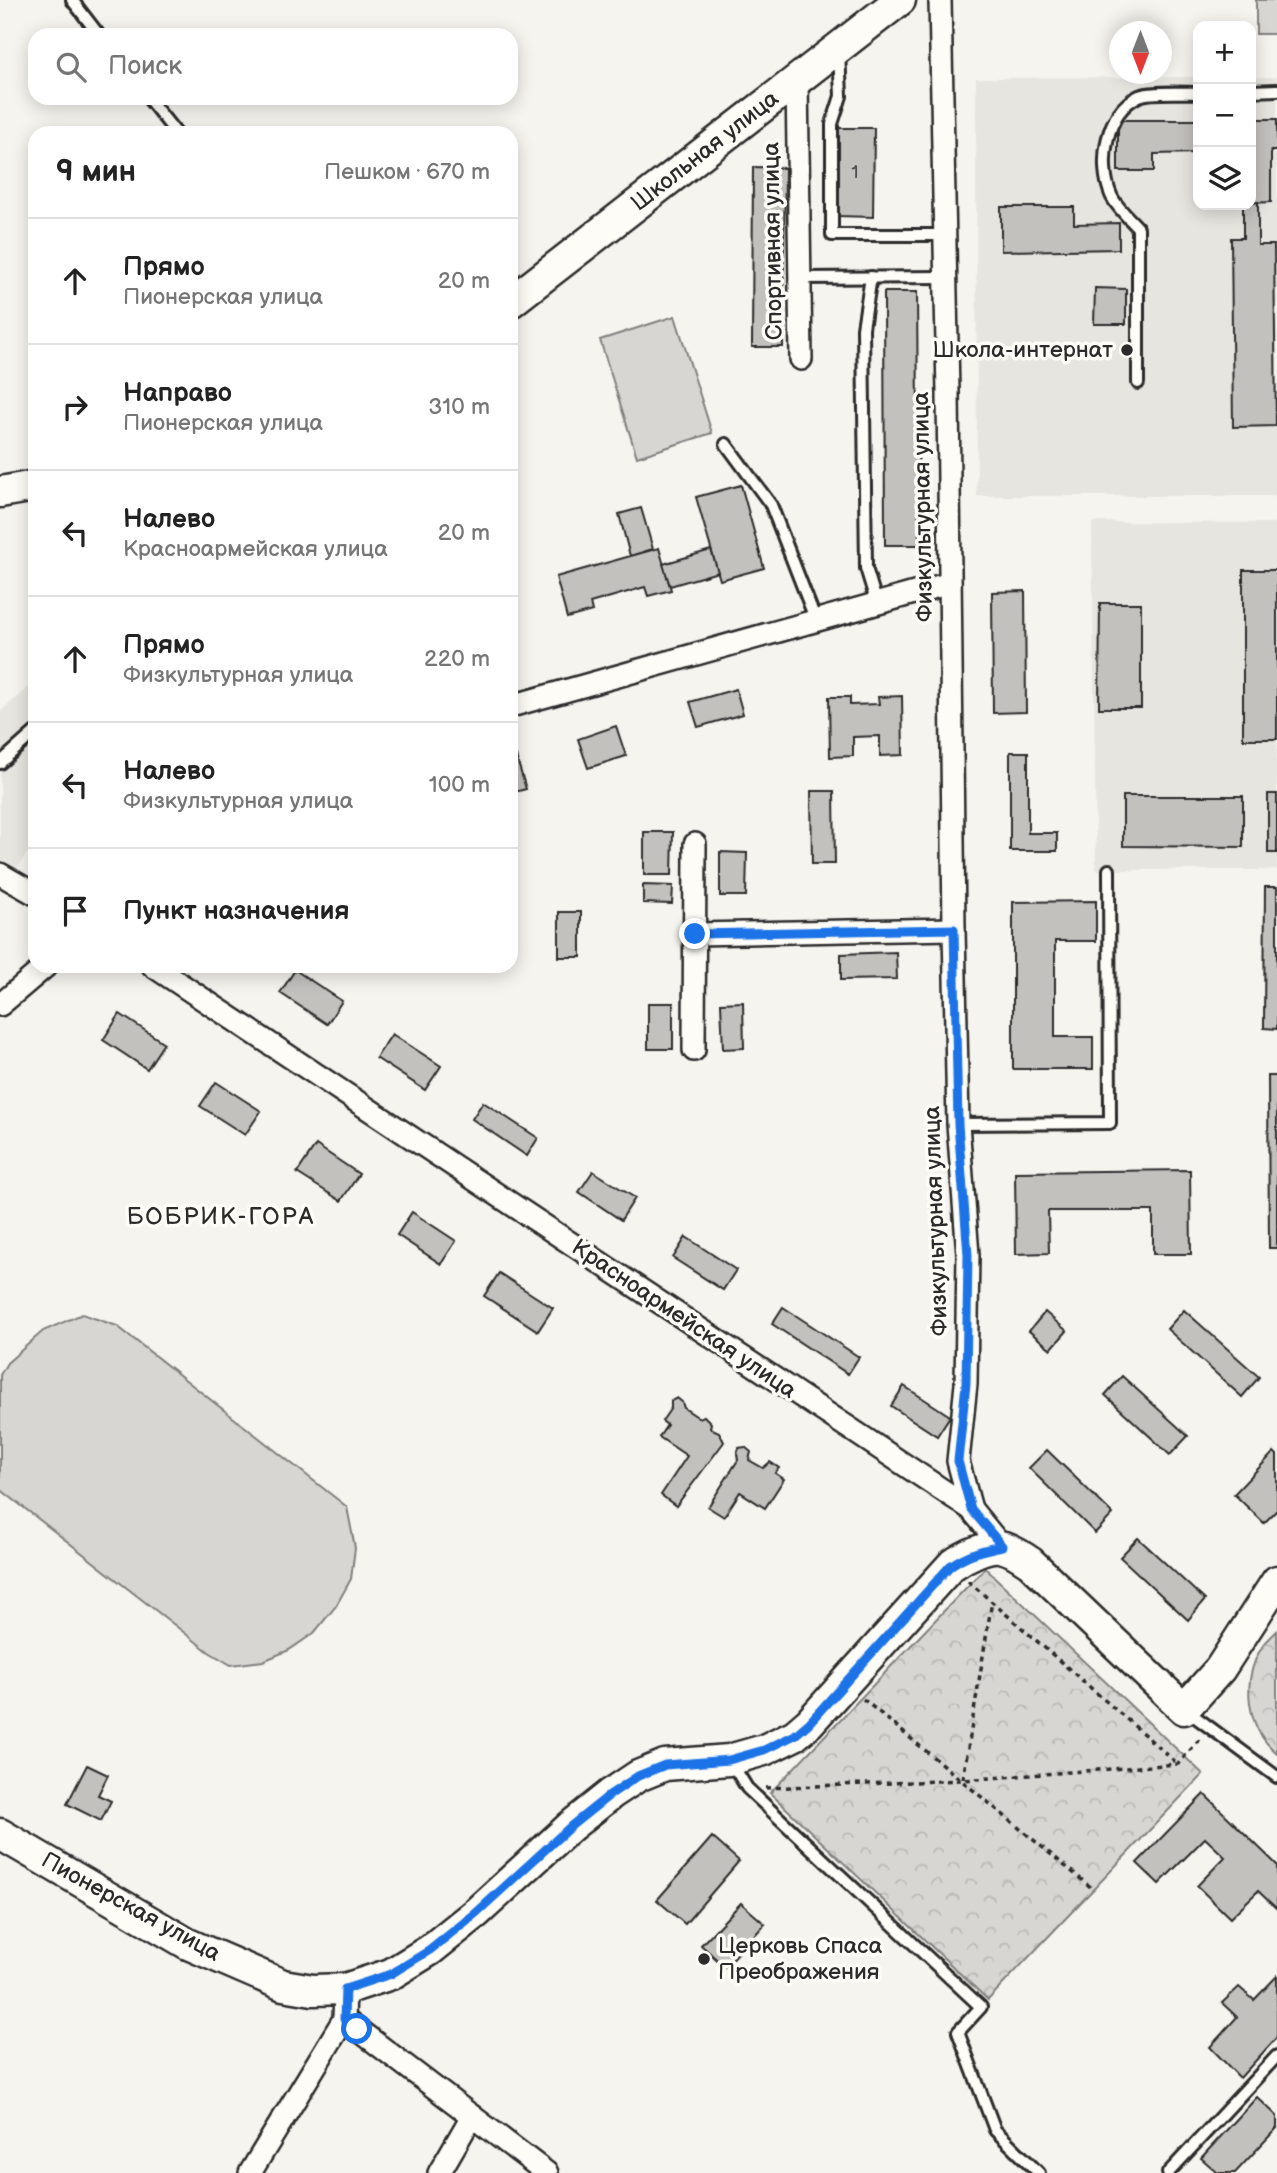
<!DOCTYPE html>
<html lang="ru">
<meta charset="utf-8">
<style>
body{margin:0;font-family:"Balsamiq Sans",sans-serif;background:#f2f2f2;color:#222}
.controls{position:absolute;right:21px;top:21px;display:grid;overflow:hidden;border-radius:14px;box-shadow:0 4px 18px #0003}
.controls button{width:63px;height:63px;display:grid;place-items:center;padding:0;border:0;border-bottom:2px solid #e0e0e0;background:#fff;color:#222;font:35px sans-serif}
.compass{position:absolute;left:1109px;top:21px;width:63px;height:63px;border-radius:50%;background:#fff;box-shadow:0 4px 18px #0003;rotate:180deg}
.stop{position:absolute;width:21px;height:21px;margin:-16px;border:5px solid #1a73e8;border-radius:50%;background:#fff}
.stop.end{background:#1a73e8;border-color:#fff;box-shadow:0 2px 7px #0008}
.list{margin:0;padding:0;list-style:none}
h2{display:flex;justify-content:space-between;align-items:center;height:91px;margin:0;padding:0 28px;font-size:30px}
h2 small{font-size:23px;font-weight:400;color:#767676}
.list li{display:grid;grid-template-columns:46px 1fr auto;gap:21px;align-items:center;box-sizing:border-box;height:126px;padding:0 28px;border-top:2px solid #e0e0e0}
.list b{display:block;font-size:26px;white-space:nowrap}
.list p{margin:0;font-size:23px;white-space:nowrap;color:#767676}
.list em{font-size:23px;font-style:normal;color:#767676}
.icon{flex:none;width:38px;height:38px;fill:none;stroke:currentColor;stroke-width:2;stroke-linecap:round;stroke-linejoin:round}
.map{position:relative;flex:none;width:1277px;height:2173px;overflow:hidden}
.search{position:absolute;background:#fff;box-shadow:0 4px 18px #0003;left:28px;top:28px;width:490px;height:77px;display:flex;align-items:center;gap:18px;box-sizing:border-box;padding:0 24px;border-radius:21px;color:#767676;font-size:26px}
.panel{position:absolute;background:#fff;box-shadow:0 4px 18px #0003;left:28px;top:126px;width:490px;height:847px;border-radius:21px}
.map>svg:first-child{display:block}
.built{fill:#e6e5e0}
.forest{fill:url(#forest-crowns);stroke:#81807e;stroke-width:2}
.pitch{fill:#d7d6d2;stroke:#81807e;stroke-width:2}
.building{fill:#c2c1be;stroke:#2b2b2b;stroke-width:2}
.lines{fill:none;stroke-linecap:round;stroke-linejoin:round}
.lane-casing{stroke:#2b2b2b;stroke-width:16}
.street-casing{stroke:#2b2b2b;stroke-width:26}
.secondary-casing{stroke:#2b2b2b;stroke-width:35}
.path{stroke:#2b2b2b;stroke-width:3.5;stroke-dasharray:5 5;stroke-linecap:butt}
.lane{stroke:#fdfcf7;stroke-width:10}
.street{stroke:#fdfcf7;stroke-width:21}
.secondary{stroke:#fdfcf7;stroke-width:30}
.route{stroke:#1a73e8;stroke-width:9}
.poi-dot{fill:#2b2b2b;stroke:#fdfcf7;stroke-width:2.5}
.labels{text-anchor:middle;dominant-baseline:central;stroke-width:7;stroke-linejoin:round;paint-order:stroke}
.number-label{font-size:19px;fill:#515050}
.street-label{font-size:23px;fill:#2b2b2b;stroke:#fdfcf7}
.poi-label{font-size:23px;fill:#2b2b2b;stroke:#fdfcf7;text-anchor:end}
.neighbourhood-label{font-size:24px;letter-spacing:2px;fill:#2b2b2b;stroke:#fdfcf7}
</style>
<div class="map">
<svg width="1277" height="2173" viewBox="0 0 1277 2173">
<defs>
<pattern id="forest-crowns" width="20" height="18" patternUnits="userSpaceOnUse" patternTransform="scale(1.75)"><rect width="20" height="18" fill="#d7d6d2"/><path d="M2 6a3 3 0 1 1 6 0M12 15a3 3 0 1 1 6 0" fill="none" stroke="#b9b8b4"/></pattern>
</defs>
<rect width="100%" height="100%" fill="#f5f4ef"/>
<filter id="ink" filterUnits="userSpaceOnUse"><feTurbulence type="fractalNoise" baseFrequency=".0143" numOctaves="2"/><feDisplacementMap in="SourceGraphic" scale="14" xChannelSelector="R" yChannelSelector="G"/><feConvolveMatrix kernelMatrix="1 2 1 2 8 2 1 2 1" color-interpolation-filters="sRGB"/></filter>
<g filter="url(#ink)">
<g class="built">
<polygon points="1198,77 1198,205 1251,205 1251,77 1277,77 1277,496 977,496 976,78"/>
<polygon points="1092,522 1277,523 1277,870 1096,870"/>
<polygon points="35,681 35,841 14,873 0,862 0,712"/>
</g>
<g class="forest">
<polygon points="985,1568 1203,1774 988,2000 770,1793"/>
<path d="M1277,1631V1753C1246,1728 1241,1681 1262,1647C1266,1641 1272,1636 1277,1631Z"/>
</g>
<g class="pitch">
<rect x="1256" y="0" width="21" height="34"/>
<polygon points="675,316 712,433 637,457 600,340"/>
<polygon points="82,1314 117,1326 347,1507 355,1548 351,1579 336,1606 314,1633 289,1650 263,1661 231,1665 209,1652 0,1489 0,1375 7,1363 43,1331"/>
</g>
<g class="building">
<polygon points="1251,119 1277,119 1277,151 1271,151 1271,202 1251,203"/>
<polygon points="1118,120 1198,120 1198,153 1154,154 1154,171 1118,171"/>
<polygon points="836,128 874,128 873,217 837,216"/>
<polygon points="753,167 785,168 783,347 752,347"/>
<polygon points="1258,202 1258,245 1274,245 1276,426 1233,427 1231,238 1243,238 1243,205"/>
<polygon points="1001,207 1074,207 1074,224 1119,223 1119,249 1001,251"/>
<polygon points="1095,288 1126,289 1126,324 1094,324"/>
<polygon points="884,292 917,292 919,545 885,545"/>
<polygon points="741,485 764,568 720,580 696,497"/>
<polygon points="641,508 653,549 630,556 619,514"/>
<polygon points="659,548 671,590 648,596 645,587 590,603 592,611 567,618 556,577"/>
<polygon points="711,550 718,572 670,586 663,564"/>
<rect x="1243" y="570" width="34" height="169"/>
<polygon points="1025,591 1026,712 993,713 992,592"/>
<polygon points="1100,603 1141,603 1141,708 1099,708"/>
<polygon points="736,689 743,714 698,727 690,702"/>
<polygon points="902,696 903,755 880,756 880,736 853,737 853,756 830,757 829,697 850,697 850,705 879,704 878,697"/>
<polygon points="616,726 626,756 588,768 578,739"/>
<polygon points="1010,752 1028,752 1028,833 1057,833 1057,851 1010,851"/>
<polygon points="516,756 526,789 511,793 511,758"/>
<polygon points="811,791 834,791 835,864 812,864"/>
<rect x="1268" y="794" width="9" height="59"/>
<polygon points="1123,796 1243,796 1243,847 1123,846"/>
<polygon points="644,832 673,832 672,875 644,875"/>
<polygon points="720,852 747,853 746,896 720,896"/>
<polygon points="643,885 673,886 672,904 643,903"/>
<polygon points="1265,887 1277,887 1277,1029 1264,1028"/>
<polygon points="1096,901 1096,941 1055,941 1055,1037 1093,1037 1093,1069 1013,1069 1013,902"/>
<rect x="559" y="912" width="22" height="45"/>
<polygon points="896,952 897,979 841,980 841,954"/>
<polygon points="295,970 342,1001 327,1024 280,993"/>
<polygon points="743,1002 744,1048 723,1049 721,1003"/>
<rect x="648" y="1003" width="25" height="46"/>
<polygon points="120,1014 164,1043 147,1069 103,1040"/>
<polygon points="392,1034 441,1066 425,1090 376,1058"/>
<polygon points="1268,1076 1277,1076 1277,1248 1269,1248"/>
<polygon points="216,1082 261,1111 245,1135 200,1106"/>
<polygon points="483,1102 538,1138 527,1156 472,1119"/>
<polygon points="316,1145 359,1174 341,1201 297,1173"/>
<polygon points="1190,1170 1191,1254 1153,1254 1153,1211 1048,1211 1049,1253 1016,1254 1015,1172"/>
<polygon points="593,1171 635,1198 621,1220 579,1192"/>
<polygon points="412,1212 456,1241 441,1264 397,1235"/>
<polygon points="686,1237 736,1270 723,1290 673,1258"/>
<polygon points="499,1273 553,1308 538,1331 484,1296"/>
<polygon points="783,1307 859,1357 848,1374 772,1324"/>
<polygon points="1184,1310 1259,1377 1242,1397 1167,1329"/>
<polygon points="1045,1312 1067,1331 1051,1349 1029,1331"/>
<polygon points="1122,1376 1188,1436 1170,1455 1105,1395"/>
<polygon points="904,1386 950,1416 937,1436 891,1406"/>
<polygon points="677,1398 682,1402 684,1408 699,1418 704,1416 711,1423 710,1428 719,1432 724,1442 676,1506 661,1495 687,1456 659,1437 667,1425 662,1421 671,1408 671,1401"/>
<polygon points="745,1447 751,1452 749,1460 763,1468 770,1462 779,1468 775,1473 784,1479 765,1508 740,1492 724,1517 708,1507 738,1460 737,1454 739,1448"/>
<polygon points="1047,1450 1113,1514 1095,1533 1029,1468"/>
<polygon points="1274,1452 1277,1455 1277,1510 1264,1523 1234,1494"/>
<polygon points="1138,1538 1205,1600 1188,1620 1120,1557"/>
<polygon points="87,1765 108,1775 98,1795 111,1801 101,1821 67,1804"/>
<polygon points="1204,1794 1277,1865 1277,1909 1258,1891 1230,1918 1197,1886 1225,1857 1205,1838 1159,1884 1137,1863"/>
<polygon points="712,1837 739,1861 685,1924 657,1900"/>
<polygon points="741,1903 765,1924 725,1967 701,1945"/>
<polygon points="1277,1976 1277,2037 1240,2078 1210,2047 1237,2017 1222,2003 1239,1987 1254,2000"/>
<polygon points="1257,2097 1277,2116 1277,2128 1235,2173 1218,2173 1201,2158"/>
</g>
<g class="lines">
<defs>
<g id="lane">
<polyline points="72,0 99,35"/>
<polyline points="839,51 841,96 832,124 832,235 945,235"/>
<polyline points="1251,91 1277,90"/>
<polyline points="148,98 176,133"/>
<polyline points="871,277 863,328 866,568 877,604"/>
<polyline points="800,278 946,277"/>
<path d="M1138,383V228C1130,219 1116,207 1111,195C1098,164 1105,112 1139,96C1149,91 1186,93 1198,93"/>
<polyline points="726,444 771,505 816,621"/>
<polyline points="0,763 35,732"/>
<polyline points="958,1124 1110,1123 1109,870"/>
<polyline points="1186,1710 1277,1777"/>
<polyline points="731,1762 747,1788 981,2007 958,2032 995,2130 1039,2173"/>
<polyline points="1168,2173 1277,2056"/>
</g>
<g id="street">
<polyline points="940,0 948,393 954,929 958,1124 968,1255 966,1384 958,1461 971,1509"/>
<polyline points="797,80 801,359"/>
<polyline points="511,706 950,583"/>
<polyline points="0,874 35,894"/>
<polyline points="695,934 954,929"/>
<polyline points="153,966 971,1509 1002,1547"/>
<polyline points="0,1005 46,966"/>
<polyline points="694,1050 695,844"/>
<polyline points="345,1989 344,2019 547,2173"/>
<polyline points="250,2173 344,2019"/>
<polyline points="439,2173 472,2116"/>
</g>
<g id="secondary">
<polyline points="511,302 900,0"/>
<polyline points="0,492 35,486"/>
<path d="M0,1834L188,1944L283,1985L313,1990L345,1989L391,1974L430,1950L476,1913L571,1826L611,1794L638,1776L665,1765L729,1760L764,1750L795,1735L809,1723L951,1566C963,1557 989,1543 1004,1548C1013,1550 1022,1557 1030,1562L1184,1709L1220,1669L1277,1581"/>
</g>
</defs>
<use href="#lane" class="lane-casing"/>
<use href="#street" class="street-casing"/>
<use href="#secondary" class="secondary-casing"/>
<g class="path">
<polyline points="968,1581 1178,1764"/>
<polyline points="863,1699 1093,1889"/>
<polyline points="963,1779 992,1601"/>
<polyline points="766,1788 963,1780 1178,1764 1201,1738"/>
</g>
<use href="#lane" class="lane"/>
<use href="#street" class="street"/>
<use href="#secondary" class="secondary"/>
</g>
</g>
<g class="lines" filter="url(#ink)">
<path class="route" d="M357,2029L344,2019L345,1989L391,1974L430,1950L476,1913L571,1826L611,1794L638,1776L665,1765L729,1760L764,1750L795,1735L809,1723L950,1566C967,1554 982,1550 1002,1546L971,1509L958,1461L966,1384L968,1255L958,1124L954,929L695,934"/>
</g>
<g class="poi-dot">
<circle cx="1127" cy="350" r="7"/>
<circle cx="704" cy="1959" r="7"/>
</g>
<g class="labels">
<g class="number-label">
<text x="855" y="172">1</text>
</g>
<g class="street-label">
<text transform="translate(705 151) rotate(-38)">Школьная улица</text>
<text transform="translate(773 241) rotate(-91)">Спортивная улица</text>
<text transform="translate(923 507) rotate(-91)">Физкультурная улица</text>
<text transform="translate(936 1221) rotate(-92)">Физкультурная улица</text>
<text transform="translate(684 1319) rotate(34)">Красноармейская улица</text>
<text transform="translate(131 1907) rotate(29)">Пионерская улица</text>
</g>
<g class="poi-label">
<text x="1113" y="350">Школа-интернат</text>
<text x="718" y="1946" text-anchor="start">Церковь Спаса<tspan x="718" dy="26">Преображения</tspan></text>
</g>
<g class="neighbourhood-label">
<text x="221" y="1216">БОБРИК-ГОРА</text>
</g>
</g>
</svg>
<div class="controls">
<button>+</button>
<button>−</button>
<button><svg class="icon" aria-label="layers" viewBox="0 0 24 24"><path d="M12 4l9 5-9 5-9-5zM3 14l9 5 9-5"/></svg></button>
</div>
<svg class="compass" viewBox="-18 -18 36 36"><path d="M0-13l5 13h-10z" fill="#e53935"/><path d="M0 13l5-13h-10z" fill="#767676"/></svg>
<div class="stop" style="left:357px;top:2029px"></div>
<div class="stop end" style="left:695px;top:934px"></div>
<div class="search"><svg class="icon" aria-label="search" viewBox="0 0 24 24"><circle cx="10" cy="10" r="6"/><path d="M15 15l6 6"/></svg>Поиск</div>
<section class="panel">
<h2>9 мин<small>Пешком · 670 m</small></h2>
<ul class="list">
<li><svg class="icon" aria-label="ahead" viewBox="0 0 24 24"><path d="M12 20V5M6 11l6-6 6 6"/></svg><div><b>Прямо</b><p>Пионерская улица</p></div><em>20 m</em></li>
<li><svg class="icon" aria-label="right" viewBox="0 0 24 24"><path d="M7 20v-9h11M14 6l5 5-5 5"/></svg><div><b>Направо</b><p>Пионерская улица</p></div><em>310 m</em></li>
<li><svg class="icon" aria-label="left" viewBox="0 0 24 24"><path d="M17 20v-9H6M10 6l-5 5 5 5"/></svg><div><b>Налево</b><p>Красноармейская улица</p></div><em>20 m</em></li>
<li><svg class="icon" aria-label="ahead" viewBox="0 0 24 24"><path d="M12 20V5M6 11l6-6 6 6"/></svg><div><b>Прямо</b><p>Физкультурная улица</p></div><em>220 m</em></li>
<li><svg class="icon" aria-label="left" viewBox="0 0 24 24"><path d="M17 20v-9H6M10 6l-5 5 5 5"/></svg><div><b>Налево</b><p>Физкультурная улица</p></div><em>100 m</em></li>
<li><svg class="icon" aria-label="arrive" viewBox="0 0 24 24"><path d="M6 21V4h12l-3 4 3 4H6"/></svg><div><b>Пункт назначения</b></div></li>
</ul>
</section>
</div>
